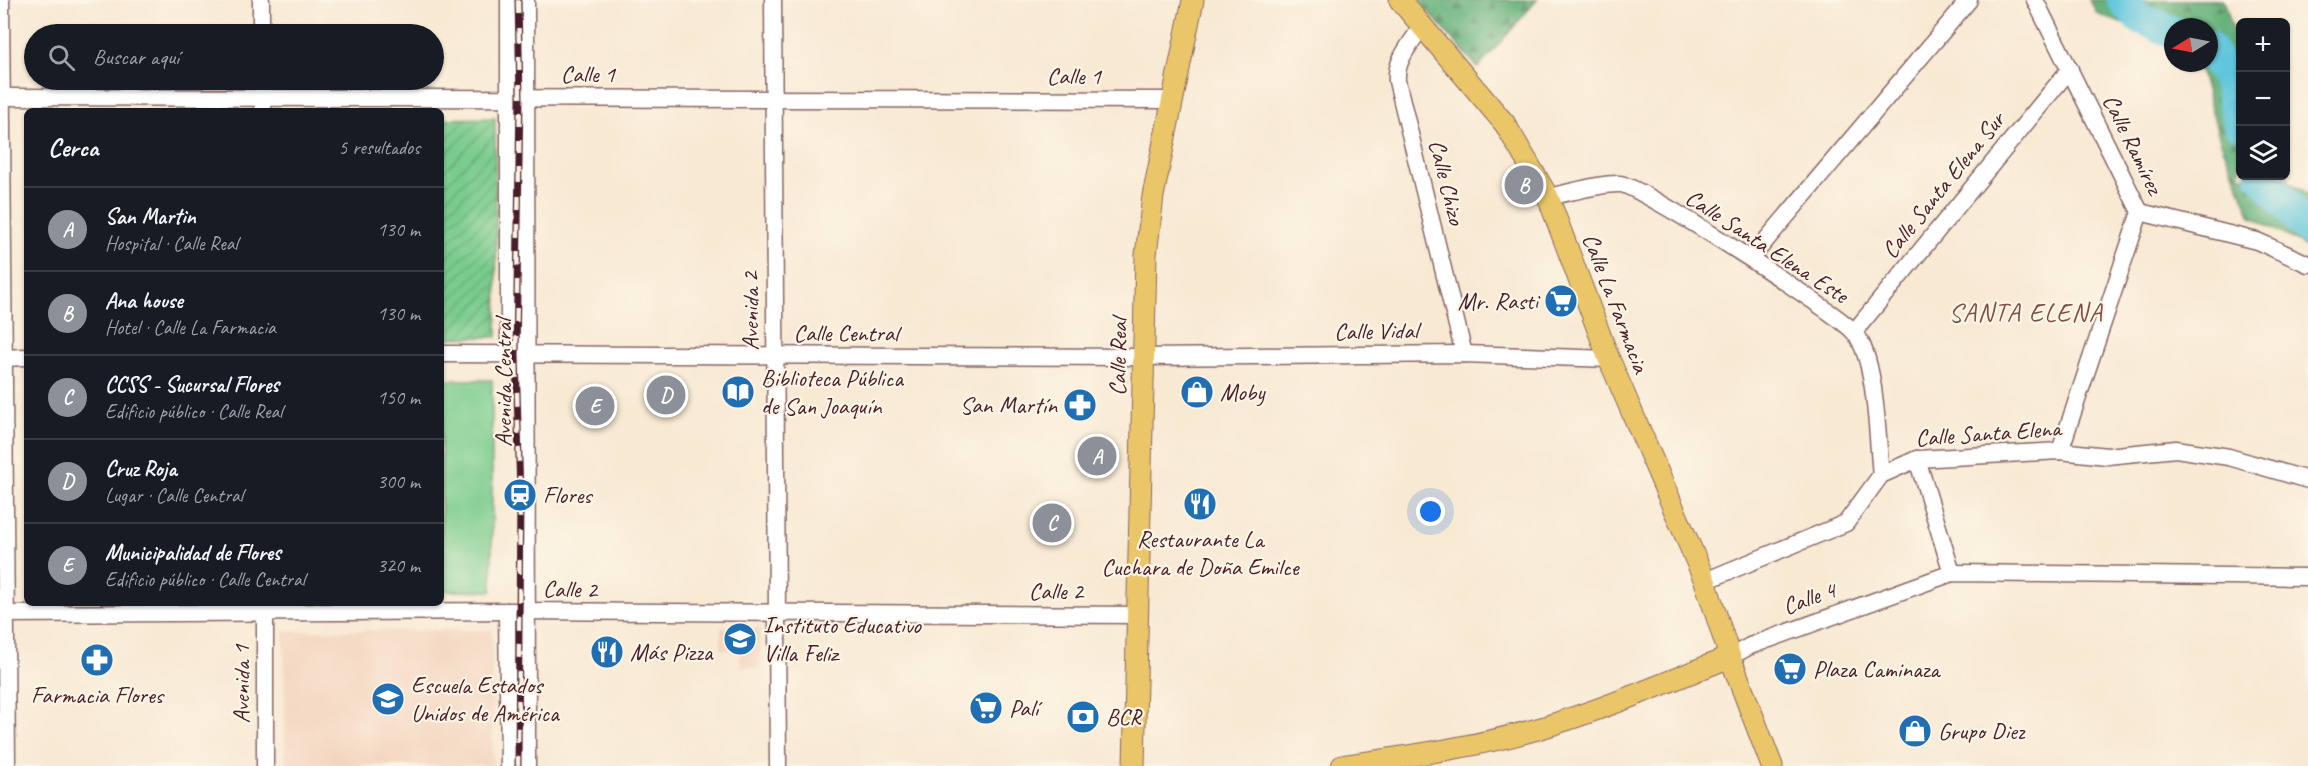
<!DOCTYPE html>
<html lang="es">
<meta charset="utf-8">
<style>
body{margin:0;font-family:Caveat,sans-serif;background:#242831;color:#f1f3f6}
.controls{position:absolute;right:18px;top:18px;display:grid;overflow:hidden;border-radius:9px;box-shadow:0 2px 4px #0004}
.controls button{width:54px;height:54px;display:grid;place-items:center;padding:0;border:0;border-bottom:2px solid #363941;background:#171b24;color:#f1f3f6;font:30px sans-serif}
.compass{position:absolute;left:2164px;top:18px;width:54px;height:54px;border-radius:50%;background:#171b24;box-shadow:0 2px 4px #0004;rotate:260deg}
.you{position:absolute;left:1431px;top:512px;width:21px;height:21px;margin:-15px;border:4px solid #fff;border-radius:50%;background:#1a73e8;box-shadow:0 0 0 9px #1a73e833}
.badge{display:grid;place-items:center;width:39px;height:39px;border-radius:50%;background:#8c9099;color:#fff;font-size:20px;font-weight:700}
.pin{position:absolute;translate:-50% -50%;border:3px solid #fff;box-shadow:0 2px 6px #0006}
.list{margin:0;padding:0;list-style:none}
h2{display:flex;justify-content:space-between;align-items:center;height:78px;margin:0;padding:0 24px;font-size:26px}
h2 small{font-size:20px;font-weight:400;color:#9ea1a6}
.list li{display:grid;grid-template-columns:39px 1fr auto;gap:18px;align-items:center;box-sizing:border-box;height:84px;padding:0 24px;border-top:2px solid #363941}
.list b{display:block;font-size:22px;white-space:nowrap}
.list p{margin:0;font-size:20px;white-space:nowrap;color:#9ea1a6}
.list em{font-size:20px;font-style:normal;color:#9ea1a6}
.icon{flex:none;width:33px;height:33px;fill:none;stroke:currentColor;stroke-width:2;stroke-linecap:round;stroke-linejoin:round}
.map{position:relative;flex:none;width:2308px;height:766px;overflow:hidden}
.search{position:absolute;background:#171b24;box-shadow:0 2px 4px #0004;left:24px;top:24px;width:420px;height:66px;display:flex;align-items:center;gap:15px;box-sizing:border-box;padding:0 21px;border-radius:33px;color:#9ea1a6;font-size:22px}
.panel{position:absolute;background:#171b24;box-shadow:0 2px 4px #0004;left:24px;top:108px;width:420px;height:498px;border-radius:9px}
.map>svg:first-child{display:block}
.built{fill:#f3d4be}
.forest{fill:url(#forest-firs);stroke:#566852;stroke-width:1.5}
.park{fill:#7acc8e;stroke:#62765c;stroke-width:1.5}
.garden{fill:url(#garden-furrows);stroke:#62765c;stroke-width:1.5}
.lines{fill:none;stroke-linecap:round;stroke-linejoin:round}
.river{stroke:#5fc6dd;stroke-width:32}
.minor-casing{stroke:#876666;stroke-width:19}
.major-casing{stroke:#876666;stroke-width:23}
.minor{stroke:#fff;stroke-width:16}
.major{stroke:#ebc669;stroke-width:21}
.rail-casing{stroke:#4a1f2b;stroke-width:7}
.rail{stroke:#fcf5e5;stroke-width:4.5;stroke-dasharray:14;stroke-linecap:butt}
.labels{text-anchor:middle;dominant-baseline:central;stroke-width:4.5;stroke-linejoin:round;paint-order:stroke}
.street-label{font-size:24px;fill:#4a1f2b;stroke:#fcf5e5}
.poi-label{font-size:24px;fill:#4a1f2b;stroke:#fcf5e5;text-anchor:start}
.neighbourhood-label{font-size:26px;letter-spacing:1.5px;fill:#7e4f46;stroke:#fcf5e5}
</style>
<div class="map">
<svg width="2308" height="766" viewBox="0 0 2308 766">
<defs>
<pattern id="forest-firs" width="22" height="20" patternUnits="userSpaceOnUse" patternTransform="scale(1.5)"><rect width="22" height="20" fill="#63b079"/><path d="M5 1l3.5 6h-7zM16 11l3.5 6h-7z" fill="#548f63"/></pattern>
<pattern id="garden-furrows" width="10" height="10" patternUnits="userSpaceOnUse" patternTransform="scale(1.5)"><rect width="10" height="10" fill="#7acc8e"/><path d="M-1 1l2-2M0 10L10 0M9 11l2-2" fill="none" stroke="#66a574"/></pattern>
</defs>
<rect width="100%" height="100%" fill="#fcf5e5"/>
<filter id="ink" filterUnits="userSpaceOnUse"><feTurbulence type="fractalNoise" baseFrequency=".0167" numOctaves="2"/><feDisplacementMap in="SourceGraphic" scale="12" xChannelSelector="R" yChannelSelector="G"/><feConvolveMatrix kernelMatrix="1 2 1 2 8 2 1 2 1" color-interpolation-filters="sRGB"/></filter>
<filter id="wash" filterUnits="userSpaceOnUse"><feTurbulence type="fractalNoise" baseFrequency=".008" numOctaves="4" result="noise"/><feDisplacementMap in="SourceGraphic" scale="24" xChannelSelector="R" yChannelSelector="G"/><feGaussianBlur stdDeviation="1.35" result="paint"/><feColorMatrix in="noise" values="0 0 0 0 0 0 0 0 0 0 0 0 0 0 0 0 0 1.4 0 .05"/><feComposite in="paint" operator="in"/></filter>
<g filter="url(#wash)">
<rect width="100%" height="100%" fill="#f8e9d3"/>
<g class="built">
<polygon points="721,628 760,628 760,668 740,668 740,650 721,650"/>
<polygon points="492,630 493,766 285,766 284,631"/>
</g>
<g class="forest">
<polygon points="1418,0 1537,0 1478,68"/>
<polygon points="2089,0 2224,0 2240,53 2240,176 2282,176 2308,194 2308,248 2251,216 2219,137 2201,72 2189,63 2209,63 2209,27 2173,27 2173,51 2152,35 2097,14"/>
</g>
<rect class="park" x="441" y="380" width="51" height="211"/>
<polygon class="garden" points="495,118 497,337 441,338 441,119"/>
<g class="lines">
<g class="river">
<polyline points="2123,0 2138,17 2173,32"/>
<polyline points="2209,47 2228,79 2240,125"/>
<polyline points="2262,176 2308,229"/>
</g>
</g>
</g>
<g filter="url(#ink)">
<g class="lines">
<defs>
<g id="minor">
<polyline points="1,0 7,766"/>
<polyline points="261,0 261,34"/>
<polyline points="526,0 527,766"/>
<polyline points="773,0 778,766"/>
<polyline points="2035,0 2140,212 2060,451"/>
<path d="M1422,26C1411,44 1395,60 1397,81L1464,354"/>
<polyline points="262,80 263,110"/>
<polyline points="2,97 1174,100"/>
<path d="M1548,197C1570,193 1600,183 1620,184C1638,184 1840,314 1855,333C1877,361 1877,439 1881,475"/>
<polyline points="2140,212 2257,241 2308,264"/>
<polyline points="1751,258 1969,0"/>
<polyline points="1854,332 2070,69"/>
<polyline points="441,354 1143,357 1464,354 1609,359"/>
<polyline points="509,354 509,0"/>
<polyline points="0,358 27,357"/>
<polyline points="1917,459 1952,573"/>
<polyline points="1705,581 1846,523 1881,475 1917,459 2060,451 2107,456 2176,449 2229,457 2308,480"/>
<polyline points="507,611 509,766"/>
<polyline points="0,614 518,611 1139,615"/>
<polyline points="1730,657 1750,646 1952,573 2308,577"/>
<polyline points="265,766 265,603"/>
</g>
<g id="major">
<polyline points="1400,0 1505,124 1548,197 1609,359 1705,581 1730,657 1772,766"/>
<polyline points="1134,766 1146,255 1153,196 1193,0"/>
<path d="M1342,766C1408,756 1477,747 1541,728C1605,709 1667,682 1730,657"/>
</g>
</defs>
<use href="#minor" class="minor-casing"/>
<use href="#major" class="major-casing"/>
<use href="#minor" class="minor"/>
<use href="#major" class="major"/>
<defs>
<polyline id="rail" points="518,0 520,98 516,355 520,495 518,766"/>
</defs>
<use href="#rail" class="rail-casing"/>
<use href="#rail" class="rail"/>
</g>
</g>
<defs>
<symbol id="supermarket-disc" viewBox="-11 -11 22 22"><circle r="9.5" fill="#1f6fb2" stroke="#fcf5e5"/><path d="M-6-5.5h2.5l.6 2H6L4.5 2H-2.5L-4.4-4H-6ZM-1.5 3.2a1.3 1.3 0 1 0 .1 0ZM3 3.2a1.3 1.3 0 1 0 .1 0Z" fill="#fff"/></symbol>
<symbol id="library-disc" viewBox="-11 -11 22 22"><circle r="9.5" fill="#1f6fb2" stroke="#fcf5e5"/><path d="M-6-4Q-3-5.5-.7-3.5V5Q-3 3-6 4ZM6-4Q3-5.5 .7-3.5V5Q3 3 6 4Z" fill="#fff"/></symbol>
<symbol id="shop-disc" viewBox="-11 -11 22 22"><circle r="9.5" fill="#1f6fb2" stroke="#fcf5e5"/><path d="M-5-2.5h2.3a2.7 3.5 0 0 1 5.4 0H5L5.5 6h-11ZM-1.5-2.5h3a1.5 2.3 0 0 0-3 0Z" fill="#fff"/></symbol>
<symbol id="pharmacy-disc" viewBox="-11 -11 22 22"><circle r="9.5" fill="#1f6fb2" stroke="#fcf5e5"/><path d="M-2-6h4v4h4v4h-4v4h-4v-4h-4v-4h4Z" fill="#fff"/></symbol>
<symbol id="station-disc" viewBox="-11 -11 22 22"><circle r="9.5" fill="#1f6fb2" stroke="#fcf5e5"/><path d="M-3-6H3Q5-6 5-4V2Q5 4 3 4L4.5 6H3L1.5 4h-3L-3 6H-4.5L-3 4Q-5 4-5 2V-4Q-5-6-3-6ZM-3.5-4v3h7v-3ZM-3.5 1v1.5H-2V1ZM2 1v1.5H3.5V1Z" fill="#fff"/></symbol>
<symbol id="restaurant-disc" viewBox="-11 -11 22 22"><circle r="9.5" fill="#1f6fb2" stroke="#fcf5e5"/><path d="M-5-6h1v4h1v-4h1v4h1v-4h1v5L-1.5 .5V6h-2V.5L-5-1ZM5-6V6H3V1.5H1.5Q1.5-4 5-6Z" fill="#fff"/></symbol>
<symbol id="university-disc" viewBox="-11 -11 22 22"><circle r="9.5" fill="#1f6fb2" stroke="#fcf5e5"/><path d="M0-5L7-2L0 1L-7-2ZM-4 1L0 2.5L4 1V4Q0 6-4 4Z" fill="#fff"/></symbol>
<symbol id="school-disc" viewBox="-11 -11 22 22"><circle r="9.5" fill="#1f6fb2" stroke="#fcf5e5"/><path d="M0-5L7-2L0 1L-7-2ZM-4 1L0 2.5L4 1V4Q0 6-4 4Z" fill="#fff"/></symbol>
<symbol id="bank-disc" viewBox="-11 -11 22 22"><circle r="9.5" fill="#1f6fb2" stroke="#fcf5e5"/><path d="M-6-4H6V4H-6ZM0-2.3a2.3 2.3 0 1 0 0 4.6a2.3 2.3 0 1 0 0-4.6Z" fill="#fff"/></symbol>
</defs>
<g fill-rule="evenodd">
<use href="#supermarket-disc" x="1542" y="282" width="38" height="38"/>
<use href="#library-disc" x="719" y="373" width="38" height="38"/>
<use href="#shop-disc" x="1178" y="373" width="38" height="38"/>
<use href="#pharmacy-disc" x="1061" y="386" width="38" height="38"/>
<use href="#station-disc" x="501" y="476" width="38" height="38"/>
<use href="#restaurant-disc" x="1181" y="485" width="38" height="38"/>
<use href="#university-disc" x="721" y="620" width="38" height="38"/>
<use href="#restaurant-disc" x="588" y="633" width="38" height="38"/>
<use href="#pharmacy-disc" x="78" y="641" width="38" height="38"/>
<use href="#supermarket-disc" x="1771" y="650" width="38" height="38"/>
<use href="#school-disc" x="369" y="680" width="38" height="38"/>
<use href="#supermarket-disc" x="967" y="689" width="38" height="38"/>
<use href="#bank-disc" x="1064" y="698" width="38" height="38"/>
<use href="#shop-disc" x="1896" y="712" width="38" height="38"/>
</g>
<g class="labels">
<g class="street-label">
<text x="588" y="74">Calle 1</text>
<text x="1074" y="76">Calle 1</text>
<text transform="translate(2133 144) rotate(64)">Calle Ramírez</text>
<text transform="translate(1447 182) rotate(76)">Calle Chizo</text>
<text transform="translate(1943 185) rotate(-51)">Calle Santa Elena Sur</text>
<text transform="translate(1767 246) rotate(33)">Calle Santa Elena Este</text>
<text transform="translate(1616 303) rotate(69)">Calle La Farmacia</text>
<text transform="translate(750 311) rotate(-90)">Avenida 2</text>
<text transform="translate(1376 331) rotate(-1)">Calle Vidal</text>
<text x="846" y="333">Calle Central</text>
<text transform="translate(1118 357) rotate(-89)">Calle Real</text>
<text transform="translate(503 383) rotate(-90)">Avenida Central</text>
<text transform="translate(1988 433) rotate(-4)">Calle Santa Elena</text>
<text transform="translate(570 589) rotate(1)">Calle 2</text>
<text x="1056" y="591">Calle 2</text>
<text transform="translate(1809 598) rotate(-20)">Calle 4</text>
<text transform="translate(241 684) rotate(-90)">Avenida 1</text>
</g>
<g class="poi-label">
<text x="1538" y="301" text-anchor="end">Mr. Rasti</text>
<text x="761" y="378">Biblioteca Pública<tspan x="761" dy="28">de San Joaquín</tspan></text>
<text x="1220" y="392">Moby</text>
<text x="1057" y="405" text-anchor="end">San Martín</text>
<text x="543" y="495">Flores</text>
<text x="1200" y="539" text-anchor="middle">Restaurante La<tspan x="1200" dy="28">Cuchara de Doña Emilce</tspan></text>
<text x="763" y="625">Instituto Educativo<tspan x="763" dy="28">Villa Feliz</tspan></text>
<text x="630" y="652">Más Pizza</text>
<text x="1813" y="669">Plaza Caminaza</text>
<text x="411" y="685">Escuela Estados<tspan x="411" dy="28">Unidos de América</tspan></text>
<text x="97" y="695" text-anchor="middle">Farmacia Flores</text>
<text x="1009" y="708">Palí</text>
<text x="1106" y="717">BCR</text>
<text x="1938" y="731">Grupo Diez</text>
</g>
<g class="neighbourhood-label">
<text x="2026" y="312">SANTA ELENA</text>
</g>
</g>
</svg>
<div class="controls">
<button>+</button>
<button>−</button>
<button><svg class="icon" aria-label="layers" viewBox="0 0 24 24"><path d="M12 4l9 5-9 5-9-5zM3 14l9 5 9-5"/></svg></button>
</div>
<svg class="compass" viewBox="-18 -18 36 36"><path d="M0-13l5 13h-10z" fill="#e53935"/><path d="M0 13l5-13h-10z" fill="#9ea1a6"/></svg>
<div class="you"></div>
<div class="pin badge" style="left:1097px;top:456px">A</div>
<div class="pin badge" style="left:1524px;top:185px">B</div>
<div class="pin badge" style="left:1052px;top:523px">C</div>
<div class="pin badge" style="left:666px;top:395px">D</div>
<div class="pin badge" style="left:595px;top:406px">E</div>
<div class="search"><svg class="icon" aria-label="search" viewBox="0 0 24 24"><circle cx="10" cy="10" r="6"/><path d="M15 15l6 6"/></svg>Buscar aquí</div>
<section class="panel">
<h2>Cerca<small>5 resultados</small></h2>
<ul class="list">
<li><span class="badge">A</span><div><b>San Martin</b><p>Hospital · Calle Real</p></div><em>130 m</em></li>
<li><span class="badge">B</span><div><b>Ana house</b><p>Hotel · Calle La Farmacia</p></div><em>130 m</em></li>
<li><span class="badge">C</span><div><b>CCSS - Sucursal Flores</b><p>Edificio público · Calle Real</p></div><em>150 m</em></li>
<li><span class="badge">D</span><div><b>Cruz Roja</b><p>Lugar · Calle Central</p></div><em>300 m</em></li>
<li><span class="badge">E</span><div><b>Municipalidad de Flores</b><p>Edificio público · Calle Central</p></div><em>320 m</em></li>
</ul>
</section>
</div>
